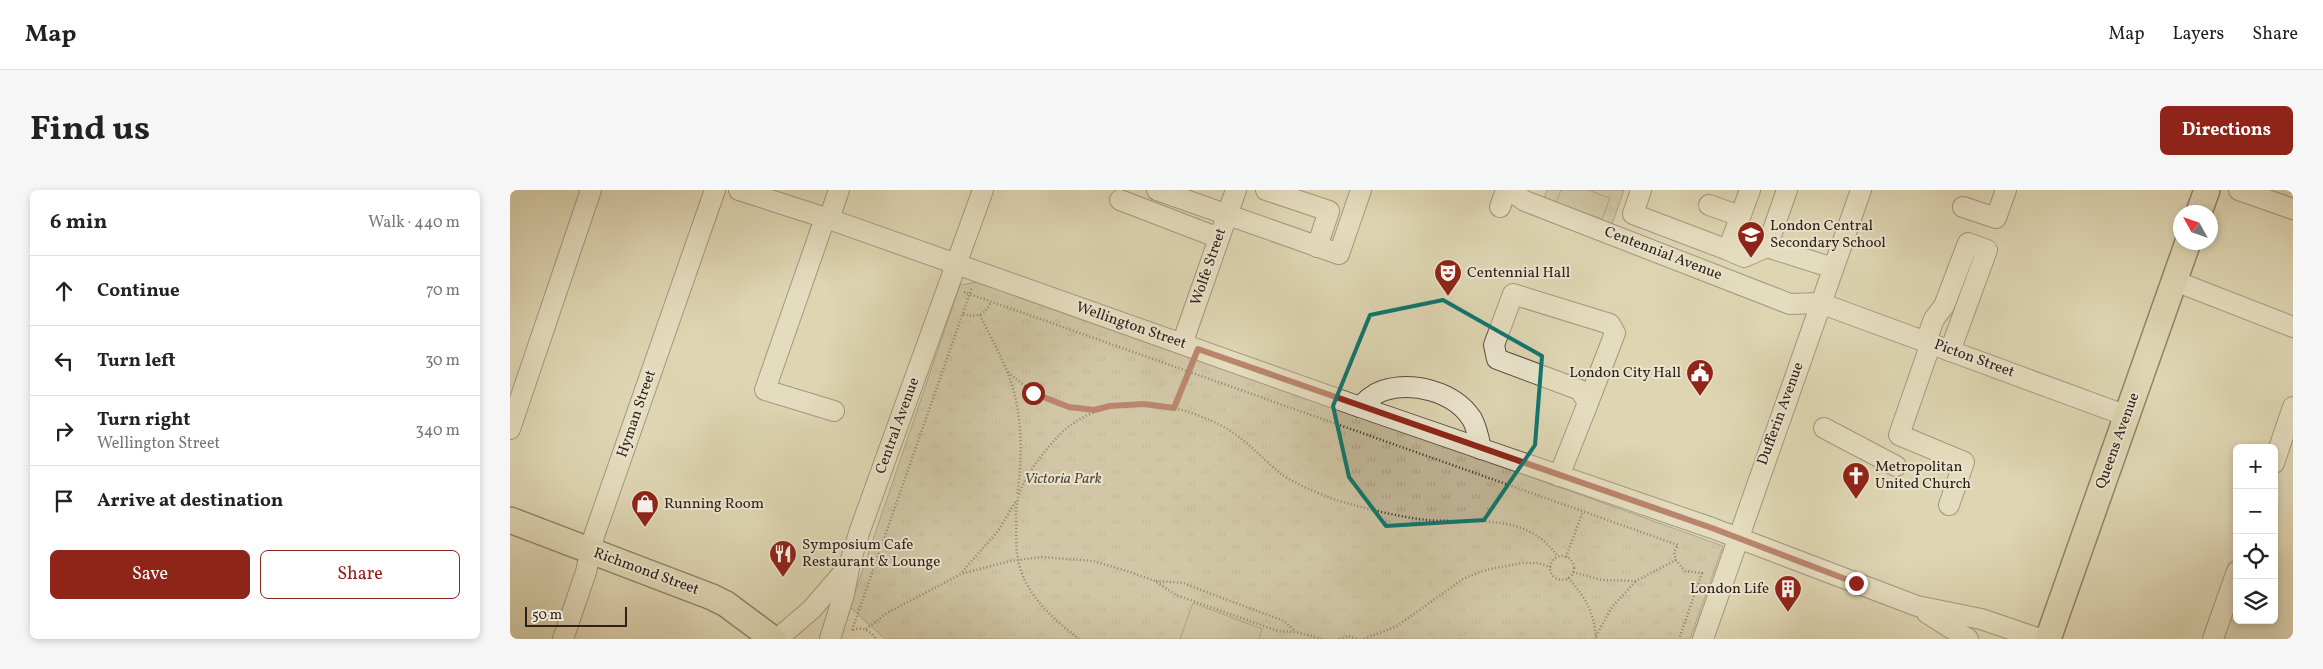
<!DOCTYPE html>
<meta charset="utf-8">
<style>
body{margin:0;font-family:Vollkorn,serif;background:#f6f6f6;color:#222}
.controls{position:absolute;right:15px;bottom:15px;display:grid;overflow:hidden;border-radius:8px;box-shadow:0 2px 8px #0003}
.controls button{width:45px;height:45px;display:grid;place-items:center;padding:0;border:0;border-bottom:1px solid #e0e0e0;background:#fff;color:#222;font:25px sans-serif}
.compass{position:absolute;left:1663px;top:15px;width:45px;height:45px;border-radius:50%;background:#fff;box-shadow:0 2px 8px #0003;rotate:310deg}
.scale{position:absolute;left:15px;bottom:12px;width:102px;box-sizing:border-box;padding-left:5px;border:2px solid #2e211c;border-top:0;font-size:14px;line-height:18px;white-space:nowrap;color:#2e211c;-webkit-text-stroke:4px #eae4cd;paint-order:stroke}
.stop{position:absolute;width:15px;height:15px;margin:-11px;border:4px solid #8f2418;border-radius:50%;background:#fff}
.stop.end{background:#8f2418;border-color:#fff;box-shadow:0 1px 5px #0008}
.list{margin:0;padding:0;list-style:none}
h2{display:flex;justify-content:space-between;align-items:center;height:65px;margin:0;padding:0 20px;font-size:21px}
h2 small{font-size:16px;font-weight:400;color:#767676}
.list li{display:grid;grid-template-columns:32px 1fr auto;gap:15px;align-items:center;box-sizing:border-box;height:70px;padding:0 20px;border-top:1px solid #e0e0e0}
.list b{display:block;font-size:19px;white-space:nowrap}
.list p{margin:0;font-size:16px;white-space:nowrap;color:#767676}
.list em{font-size:16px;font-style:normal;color:#767676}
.actions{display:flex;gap:10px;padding:15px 20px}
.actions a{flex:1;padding:11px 0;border:1px solid #8f2418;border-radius:8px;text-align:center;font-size:18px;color:#8f2418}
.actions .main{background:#8f2418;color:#fff}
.icon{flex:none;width:28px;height:28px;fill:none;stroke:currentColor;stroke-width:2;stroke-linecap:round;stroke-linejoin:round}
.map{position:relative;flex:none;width:1783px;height:449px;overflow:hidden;border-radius:8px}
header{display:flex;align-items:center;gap:30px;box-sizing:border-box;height:70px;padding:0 25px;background:#fff;border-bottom:1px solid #e0e0e0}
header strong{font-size:24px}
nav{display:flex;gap:28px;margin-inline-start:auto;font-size:18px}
.intro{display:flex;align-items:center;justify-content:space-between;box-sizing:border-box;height:120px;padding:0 30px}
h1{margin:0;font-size:35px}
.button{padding:12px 22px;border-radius:8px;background:#8f2418;color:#fff;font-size:18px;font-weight:700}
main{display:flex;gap:30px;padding:0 30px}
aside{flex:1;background:#fff;border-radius:8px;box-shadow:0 2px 8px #0003}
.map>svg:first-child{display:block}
.grass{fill:url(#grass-tufts);stroke:#776c5a}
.pitch{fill:#c0b698;stroke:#776c5a}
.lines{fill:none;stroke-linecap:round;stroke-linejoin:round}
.minor-casing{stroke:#5a4e42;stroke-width:22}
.major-casing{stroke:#2e211c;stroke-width:28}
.path{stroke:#2e211c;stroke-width:2.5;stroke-dasharray:1 2.5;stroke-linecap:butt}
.minor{stroke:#eae4cd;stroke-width:20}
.major{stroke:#ded5b2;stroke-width:25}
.route{stroke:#8f2418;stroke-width:6}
.marked{fill:none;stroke:#0f766e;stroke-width:4;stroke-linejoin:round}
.labels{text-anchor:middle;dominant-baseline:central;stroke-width:4;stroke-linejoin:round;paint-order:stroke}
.poi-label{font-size:15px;fill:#2e211c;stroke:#eae4cd;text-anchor:start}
.street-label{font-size:15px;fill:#2e211c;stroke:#eae4cd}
.park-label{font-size:15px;font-style:italic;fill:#52463b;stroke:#eae4cd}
</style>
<header>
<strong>Map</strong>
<nav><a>Map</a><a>Layers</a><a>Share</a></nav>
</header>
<div class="intro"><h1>Find us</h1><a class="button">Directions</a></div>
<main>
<aside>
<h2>6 min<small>Walk · 440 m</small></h2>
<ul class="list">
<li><svg class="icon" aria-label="ahead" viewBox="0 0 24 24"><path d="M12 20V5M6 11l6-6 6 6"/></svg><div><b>Continue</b></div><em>70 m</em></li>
<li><svg class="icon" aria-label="left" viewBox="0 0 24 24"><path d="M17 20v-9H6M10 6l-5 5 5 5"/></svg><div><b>Turn left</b></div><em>30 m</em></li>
<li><svg class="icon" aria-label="right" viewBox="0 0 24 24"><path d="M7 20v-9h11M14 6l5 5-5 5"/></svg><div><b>Turn right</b><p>Wellington Street</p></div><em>340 m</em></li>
<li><svg class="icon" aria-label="arrive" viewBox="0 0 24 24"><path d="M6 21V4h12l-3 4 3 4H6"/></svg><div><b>Arrive at destination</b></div></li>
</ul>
<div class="actions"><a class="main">Save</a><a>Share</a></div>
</aside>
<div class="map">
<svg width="1783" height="449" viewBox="0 0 1783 449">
<defs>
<pattern id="grass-tufts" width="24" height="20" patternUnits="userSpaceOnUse" patternTransform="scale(1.25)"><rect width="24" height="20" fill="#c0b698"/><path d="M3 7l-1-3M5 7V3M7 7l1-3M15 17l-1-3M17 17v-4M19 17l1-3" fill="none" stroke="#a59c82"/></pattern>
</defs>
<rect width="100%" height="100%" fill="#ded5b2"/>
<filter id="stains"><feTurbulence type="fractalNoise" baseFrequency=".004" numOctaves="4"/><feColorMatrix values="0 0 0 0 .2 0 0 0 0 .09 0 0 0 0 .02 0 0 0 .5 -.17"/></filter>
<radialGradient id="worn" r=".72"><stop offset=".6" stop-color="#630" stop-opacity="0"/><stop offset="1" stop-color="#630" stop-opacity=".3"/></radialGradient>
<g class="grass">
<polygon points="1037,0 1114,0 1101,37 1032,13"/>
<polygon points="474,91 1213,356 1180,449 375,449 340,417 450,95"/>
</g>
<g class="pitch">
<polygon points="1051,0 1078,0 1100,8 1092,29 1046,13"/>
<polygon points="683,413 752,439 749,449 670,449"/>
</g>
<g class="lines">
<defs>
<g id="minor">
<polyline points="229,0 319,29 850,217 1202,338 1407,416 1471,429 1530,449"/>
<polyline points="647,0 829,64 851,0"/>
<polyline points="756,0 819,21 807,57"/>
<polyline points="999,0 1015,11 1280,114 1310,113 1617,226"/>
<polyline points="1131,0 1123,24 1218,60"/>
<polyline points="1240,0 1218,60 1234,67 1257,57 1323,78"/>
<polyline points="1729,0 1783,19"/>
<polyline points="610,10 709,48"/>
<polyline points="1199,15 1230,26"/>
<polyline points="990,17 996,0"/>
<polyline points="1453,17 1486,28 1496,0"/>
<polyline points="315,28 255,200 324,221"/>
<polyline points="319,29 329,0"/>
<polyline points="1257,57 1277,0"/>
<polyline points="1665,91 1783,137"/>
<polyline points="1416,151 1424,129 1434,116 1458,53 1477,60 1440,161"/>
<polyline points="1421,153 1389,245 1454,272 1439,315"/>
<polyline points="672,154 726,0"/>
<path d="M850,217C856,211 863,204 872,201C902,191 944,201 962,229C967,238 969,249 971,259"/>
<polyline points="1314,238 1386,276"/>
<polyline points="0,239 81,0"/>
<polyline points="1764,273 1783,217"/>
<polyline points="1049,286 1078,213 1070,200 987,169 984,155 1003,104 1100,134 1105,143 1078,213"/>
<polyline points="1417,423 1458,449"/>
<polyline points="53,449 76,382 84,346 205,0"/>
<polyline points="267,449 302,419 339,376 350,340 473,0"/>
<polyline points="320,449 334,404 339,378"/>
<polyline points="1193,449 1351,0"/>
<polyline points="1703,449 1727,381"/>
</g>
<g id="major">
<polyline points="1689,22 1697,0"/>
<polyline points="0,330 202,407 216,414 263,449"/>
<polyline points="1538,449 1678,52"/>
</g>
</defs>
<use href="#minor" class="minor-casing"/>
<use href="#major" class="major-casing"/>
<g class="path">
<polyline points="454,102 1168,355 1164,362 1166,370 1175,381 1192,383 1169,449"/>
<path d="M453,124C467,128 475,125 481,112"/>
<path d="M470,125C479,144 489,162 497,181C513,221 513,264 507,306"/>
<path d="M498,182C529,209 543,215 584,220"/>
<polyline points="664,218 682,175"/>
<circle cx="1052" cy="378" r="12"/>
<polyline points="1056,367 1073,321"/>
<polyline points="452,382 488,341 506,311"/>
<polyline points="1063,382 1092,390 1126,391 1166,370"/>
<path d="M1058,388C1075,406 1085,424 1086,449"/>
<polyline points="646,391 673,393 691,400 774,431 785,441"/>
<polyline points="356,439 377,423 451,384 500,371 532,367 583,371 617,381 645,391 666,405 768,441 786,442 812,449"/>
<polyline points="342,440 462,97"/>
<path d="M343,440C353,436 360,441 366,449"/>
<polyline points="1086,446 1102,417 1126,391"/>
<path d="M569,449C543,429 514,404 508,369C505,355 507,340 506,326C505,298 525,273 542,253C586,199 665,208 719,240C738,252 754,270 771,284C783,293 820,309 836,313C862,320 890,327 917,330C964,334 1017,321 1048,367"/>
<polyline points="829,449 839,446 847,449"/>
<polyline points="854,449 887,436 953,389 967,383 980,379 1013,373 1028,373 1041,377"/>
</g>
<use href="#minor" class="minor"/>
<use href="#major" class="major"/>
</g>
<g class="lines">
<polyline class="route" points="523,203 559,217 584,220 600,216 634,214 664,218 688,159 1202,338 1346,393"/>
</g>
<path d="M0 0H1783V449H0ZM933,110L1032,166L1025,255L974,330L876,336L839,287L823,216L860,125Z" fill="#ded5b2" fill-opacity=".55" fill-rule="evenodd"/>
<path class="marked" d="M933,110L1032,166L1025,255L974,330L876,336L839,287L823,216L860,125Z"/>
<defs>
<symbol id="school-pin" viewBox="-11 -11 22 30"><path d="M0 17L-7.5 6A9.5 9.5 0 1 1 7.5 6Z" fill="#8f2418" stroke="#eae4cd"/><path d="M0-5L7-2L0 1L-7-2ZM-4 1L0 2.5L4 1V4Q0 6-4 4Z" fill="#fff"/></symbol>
<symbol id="theatre-pin" viewBox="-11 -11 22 30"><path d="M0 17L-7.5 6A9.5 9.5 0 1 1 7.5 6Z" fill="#8f2418" stroke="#eae4cd"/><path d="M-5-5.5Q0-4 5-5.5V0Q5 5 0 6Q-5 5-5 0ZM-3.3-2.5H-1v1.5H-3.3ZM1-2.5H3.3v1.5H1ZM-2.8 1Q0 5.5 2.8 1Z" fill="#fff"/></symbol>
<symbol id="civic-pin" viewBox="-11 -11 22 30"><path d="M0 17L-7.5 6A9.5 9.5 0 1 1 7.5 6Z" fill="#8f2418" stroke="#eae4cd"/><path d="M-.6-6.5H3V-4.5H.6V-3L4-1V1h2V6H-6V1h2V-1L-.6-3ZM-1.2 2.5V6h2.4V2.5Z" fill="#fff"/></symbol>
<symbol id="church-pin" viewBox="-11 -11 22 30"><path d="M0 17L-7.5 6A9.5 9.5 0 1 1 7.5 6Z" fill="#8f2418" stroke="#eae4cd"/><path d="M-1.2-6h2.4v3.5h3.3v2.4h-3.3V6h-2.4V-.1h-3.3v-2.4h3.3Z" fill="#fff"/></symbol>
<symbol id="shop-pin" viewBox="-11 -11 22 30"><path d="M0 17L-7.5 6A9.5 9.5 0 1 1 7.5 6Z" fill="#8f2418" stroke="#eae4cd"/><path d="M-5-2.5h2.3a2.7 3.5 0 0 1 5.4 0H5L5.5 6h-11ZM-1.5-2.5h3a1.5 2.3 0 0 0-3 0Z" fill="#fff"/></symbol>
<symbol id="restaurant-pin" viewBox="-11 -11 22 30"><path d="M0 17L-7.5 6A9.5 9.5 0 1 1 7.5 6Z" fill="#8f2418" stroke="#eae4cd"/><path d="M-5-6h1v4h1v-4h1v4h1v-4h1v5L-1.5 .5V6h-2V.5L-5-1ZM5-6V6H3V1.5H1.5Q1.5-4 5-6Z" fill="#fff"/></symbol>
<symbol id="building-pin" viewBox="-11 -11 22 30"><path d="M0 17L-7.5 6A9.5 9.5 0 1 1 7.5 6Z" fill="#8f2418" stroke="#eae4cd"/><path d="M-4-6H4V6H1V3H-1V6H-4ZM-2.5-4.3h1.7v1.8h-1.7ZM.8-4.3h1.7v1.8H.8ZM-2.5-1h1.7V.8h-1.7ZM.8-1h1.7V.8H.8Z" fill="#fff"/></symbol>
</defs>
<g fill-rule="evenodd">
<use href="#school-pin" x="1225" y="29" width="32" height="43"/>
<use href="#theatre-pin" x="922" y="67" width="32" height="43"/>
<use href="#civic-pin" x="1174" y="167" width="32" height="43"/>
<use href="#church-pin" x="1330" y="270" width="32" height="43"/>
<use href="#shop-pin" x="119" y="298" width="32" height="43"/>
<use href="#restaurant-pin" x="257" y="348" width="32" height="43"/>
<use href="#building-pin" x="1262" y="383" width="32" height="43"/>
</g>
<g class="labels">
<g class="poi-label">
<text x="1260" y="36">London Central<tspan x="1260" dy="17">Secondary School</tspan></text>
<text x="957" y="83">Centennial Hall</text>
<text x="1171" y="183" text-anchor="end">London City Hall</text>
<text x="1365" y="277">Metropolitan<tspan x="1365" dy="17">United Church</tspan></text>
<text x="154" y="314">Running Room</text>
<text x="292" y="355">Symposium Cafe<tspan x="292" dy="17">Restaurant &amp; Lounge</tspan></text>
<text x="1259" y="399" text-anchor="end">London Life</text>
</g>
<g class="street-label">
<text transform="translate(1153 64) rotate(21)">Centennial Avenue</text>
<text transform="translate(699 77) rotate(-71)">Wolfe Street</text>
<text transform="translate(621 136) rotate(19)">Wellington Street</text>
<text transform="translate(1464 169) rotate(20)">Picton Street</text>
<text transform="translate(127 224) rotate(-71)">Hyman Street</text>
<text transform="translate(1271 224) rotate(-70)">Dufferin Avenue</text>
<text transform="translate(388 236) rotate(-70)">Central Avenue</text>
<text transform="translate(1608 251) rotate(-70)">Queens Avenue</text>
<text transform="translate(136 382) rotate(20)">Richmond Street</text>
</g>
<g class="park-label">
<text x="553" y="289">Victoria Park</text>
</g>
</g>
<rect width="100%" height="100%" filter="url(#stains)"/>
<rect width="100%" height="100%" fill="url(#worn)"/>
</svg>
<div class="controls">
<button>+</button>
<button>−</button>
<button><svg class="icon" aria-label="locate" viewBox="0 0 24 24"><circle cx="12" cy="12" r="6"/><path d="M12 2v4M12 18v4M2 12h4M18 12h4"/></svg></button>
<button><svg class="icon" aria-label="layers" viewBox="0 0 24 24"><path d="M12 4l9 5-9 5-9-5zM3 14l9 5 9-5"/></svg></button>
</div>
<svg class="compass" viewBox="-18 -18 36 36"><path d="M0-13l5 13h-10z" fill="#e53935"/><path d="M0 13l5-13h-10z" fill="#767676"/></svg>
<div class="scale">50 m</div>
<div class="stop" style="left:523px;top:203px"></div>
<div class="stop end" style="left:1346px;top:393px"></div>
</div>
</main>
